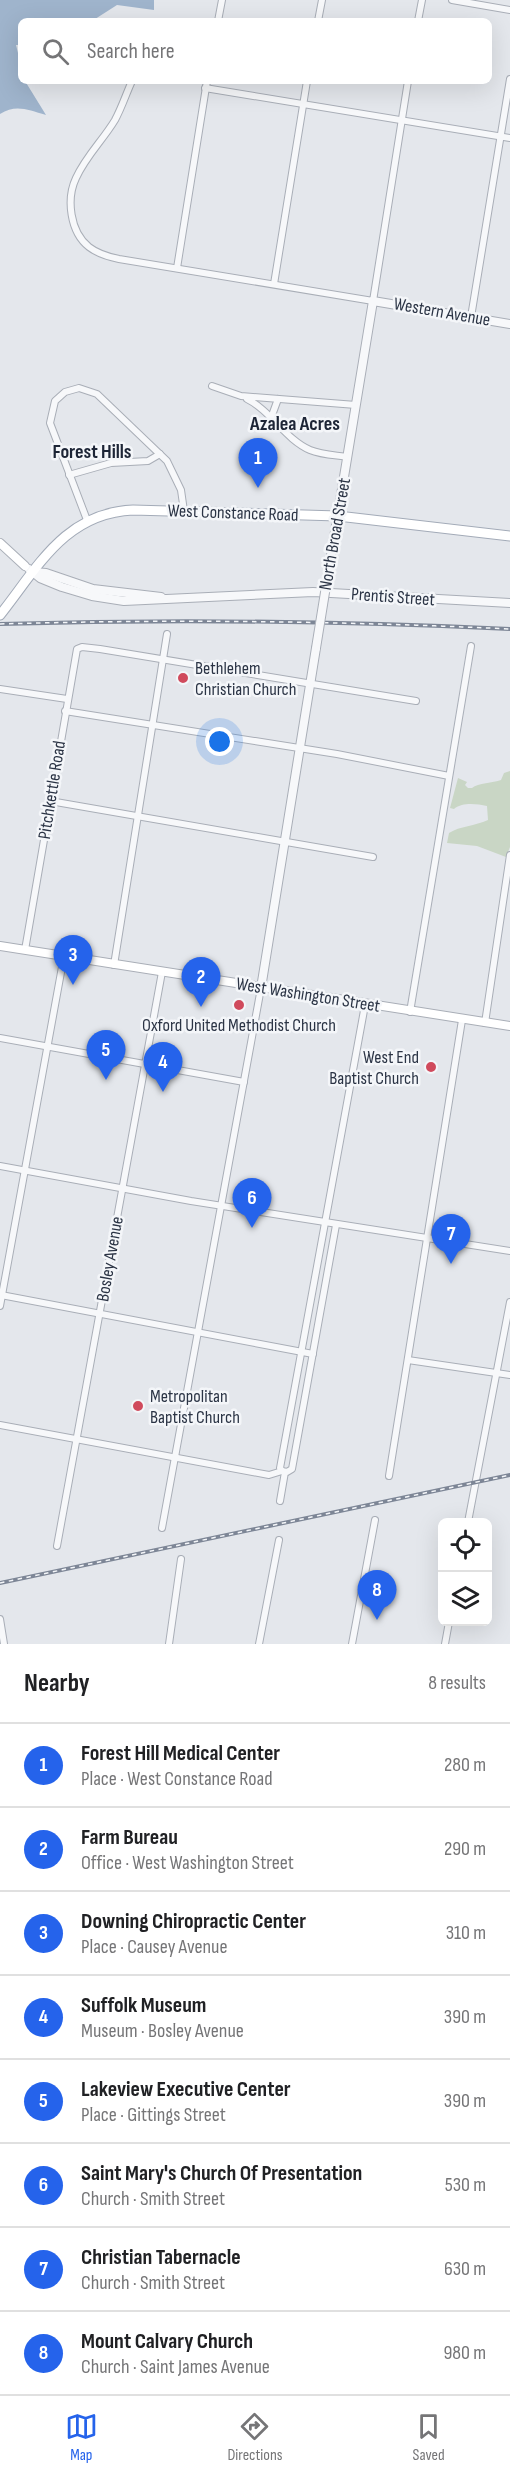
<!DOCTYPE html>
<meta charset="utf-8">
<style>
body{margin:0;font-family:"Sofia Sans Condensed",sans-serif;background:#f2f2f2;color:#202124}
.controls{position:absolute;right:18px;bottom:18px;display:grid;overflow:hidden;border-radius:9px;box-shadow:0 6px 24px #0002}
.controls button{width:54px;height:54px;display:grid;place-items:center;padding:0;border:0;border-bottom:2px solid #e0e0e0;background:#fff;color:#202124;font:30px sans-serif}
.you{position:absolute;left:220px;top:742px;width:21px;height:21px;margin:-15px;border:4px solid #fff;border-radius:50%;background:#1a73e8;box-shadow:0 0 0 9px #1a73e833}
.badge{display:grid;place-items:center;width:39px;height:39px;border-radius:50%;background:#2563eb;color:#fff;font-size:20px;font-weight:700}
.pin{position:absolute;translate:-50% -50px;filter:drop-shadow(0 2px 3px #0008)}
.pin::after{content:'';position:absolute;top:32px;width:21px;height:18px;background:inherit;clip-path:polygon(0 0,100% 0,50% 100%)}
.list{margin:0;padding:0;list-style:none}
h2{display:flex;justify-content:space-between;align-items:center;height:78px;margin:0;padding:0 24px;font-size:26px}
h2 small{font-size:20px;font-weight:400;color:#757577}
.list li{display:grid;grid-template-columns:39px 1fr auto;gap:18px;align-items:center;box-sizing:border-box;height:84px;padding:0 24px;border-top:2px solid #e0e0e0}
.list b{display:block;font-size:22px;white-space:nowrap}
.list p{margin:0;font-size:20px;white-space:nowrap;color:#757577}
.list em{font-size:20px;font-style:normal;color:#757577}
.icon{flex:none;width:33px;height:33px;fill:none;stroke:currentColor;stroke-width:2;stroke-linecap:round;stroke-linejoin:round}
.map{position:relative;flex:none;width:510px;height:1644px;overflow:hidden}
.search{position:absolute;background:#fff;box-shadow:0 6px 24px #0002;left:18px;right:18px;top:18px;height:66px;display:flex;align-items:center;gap:15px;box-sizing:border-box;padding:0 21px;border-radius:9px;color:#757577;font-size:22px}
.sheet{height:750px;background:#fff}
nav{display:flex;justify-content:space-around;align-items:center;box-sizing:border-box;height:84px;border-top:2px solid #e0e0e0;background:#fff;font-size:16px;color:#757577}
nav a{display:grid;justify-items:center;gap:3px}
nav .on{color:#2563eb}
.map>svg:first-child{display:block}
.green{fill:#c9d6c5}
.water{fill:#9fb4cc}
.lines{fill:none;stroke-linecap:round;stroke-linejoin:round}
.minor-casing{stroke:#a9aeb7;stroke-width:8}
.tertiary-casing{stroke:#a9aeb7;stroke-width:10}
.secondary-casing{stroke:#a9aeb7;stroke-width:10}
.primary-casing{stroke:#a3abb8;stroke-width:11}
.minor{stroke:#f7f8fa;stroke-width:6}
.tertiary{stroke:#f7f8fa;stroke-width:8}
.secondary{stroke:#fff;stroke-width:8}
.primary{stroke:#fff;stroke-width:9}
.rail-casing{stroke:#7d8696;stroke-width:4}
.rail{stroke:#f4f6f9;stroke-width:1.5;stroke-dasharray:4.5;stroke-linecap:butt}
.tertiary-bridge-casing{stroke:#a9aeb7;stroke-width:10;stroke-linecap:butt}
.tertiary-bridge{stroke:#f7f8fa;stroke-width:8}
.poi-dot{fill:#d04a5c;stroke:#f4f6f9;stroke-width:2}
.labels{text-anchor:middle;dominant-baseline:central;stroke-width:5;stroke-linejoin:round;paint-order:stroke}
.street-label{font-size:18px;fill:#2b3445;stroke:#f4f6f9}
.poi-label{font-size:18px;fill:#2b3445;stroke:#f4f6f9;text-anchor:start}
.neighbourhood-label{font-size:20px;font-weight:bold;fill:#1d2536;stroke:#f4f6f9}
</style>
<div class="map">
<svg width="510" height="1644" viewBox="0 0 510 1644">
<rect width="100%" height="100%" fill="#e4e7ec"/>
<path class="green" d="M510,771V847L506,857L477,846L447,843L449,833C460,826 475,826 488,820L487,806C476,804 463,802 454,809L450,808L458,778L467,782L465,785L468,788H472C478,783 493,783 501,780L504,773Z"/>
<path class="water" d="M0,0H154V10L117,5L92,21H21V45H16L21,65V81H25L46,115C28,110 16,104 0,114Z"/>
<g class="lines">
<defs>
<g id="minor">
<polyline points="452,0 510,10"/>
<polyline points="218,21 222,0"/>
<polyline points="318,21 322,0"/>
<polyline points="418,21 422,0"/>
<path d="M132,81C126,94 122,107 115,120C103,140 86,156 76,178C66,199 70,232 89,247C98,254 109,257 119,259L373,301L408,81"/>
<polyline points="205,88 510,138"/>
<polyline points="177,268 207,81"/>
<polyline points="274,284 307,81"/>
<polyline points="471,317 510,79"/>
<polyline points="212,386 241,396 356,405"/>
<path d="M247,399C271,411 285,439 310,450C322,455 335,455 348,457"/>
<polyline points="271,418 278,399"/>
<polyline points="69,475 111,463 148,461 160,454"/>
<polyline points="87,520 50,423 55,401 65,392 79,388 97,394 167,461 181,490 184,511"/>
<polyline points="0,689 67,699"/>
<polyline points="65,711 337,754 449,776"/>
<polyline points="50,801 373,857"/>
<polyline points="25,950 77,649 82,647 100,649 416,701"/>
<polyline points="114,965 167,634"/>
<polyline points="410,1012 471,646"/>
<polyline points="485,1023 510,855"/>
<polyline points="0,1038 244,1082"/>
<polyline points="0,1166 191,1201 510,1251"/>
<polyline points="336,1225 292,1469 287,1472 282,1471 280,1468 365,1005"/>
<polyline points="1,1295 313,1354"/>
<polyline points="0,1306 64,956"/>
<polyline points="408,1360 510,1375"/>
<polyline points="0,1425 269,1475 282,1471"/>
<polyline points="389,1476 462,1020"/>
<polyline points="280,1501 285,1472"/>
<polyline points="468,1522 510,1302"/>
<polyline points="162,1528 261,988"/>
<polyline points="57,1546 162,972"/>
<polyline points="0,1619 4,1644"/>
<polyline points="169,1644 181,1559"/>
<polyline points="259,1644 279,1540"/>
<polyline points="352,1644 375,1520"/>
<polyline points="445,1644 449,1622"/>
</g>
<g id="tertiary">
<polyline points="29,569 40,578 62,587 92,596 124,601 313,592 510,603"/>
<polyline points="34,572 46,573 93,589 161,597"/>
<polyline points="327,580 373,301 510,324"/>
<polyline points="261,988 316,648"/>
</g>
<g id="secondary">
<polyline points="0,543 25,566"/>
<polyline points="0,946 510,1026"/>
</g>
<path id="primary" d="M0,615C38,567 65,513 133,510L338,516L510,536"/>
</defs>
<use href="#minor" class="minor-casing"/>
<use href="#tertiary" class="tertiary-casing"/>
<use href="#secondary" class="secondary-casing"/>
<use href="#primary" class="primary-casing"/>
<use href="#minor" class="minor"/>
<use href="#tertiary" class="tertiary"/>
<use href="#secondary" class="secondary"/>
<use href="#primary" class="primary"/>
<defs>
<g id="rail">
<path d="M0,624C170,619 340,621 510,629"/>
<polyline points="0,1583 510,1475"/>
</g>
</defs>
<use href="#rail" class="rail-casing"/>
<use href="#rail" class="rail"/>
<defs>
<polyline id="tertiary-bridge" points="316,648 327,580"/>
</defs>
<use href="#tertiary-bridge" class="tertiary-bridge-casing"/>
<use href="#tertiary-bridge" class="tertiary-bridge"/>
</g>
<g class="poi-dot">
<circle cx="183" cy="678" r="6"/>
<circle cx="239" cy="1005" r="6"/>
<circle cx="431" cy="1067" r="6"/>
<circle cx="138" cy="1406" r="6"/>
</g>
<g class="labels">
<g class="street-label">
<text transform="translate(442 312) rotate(10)">Western Avenue</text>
<text transform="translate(233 513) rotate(2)">West Constance Road</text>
<text transform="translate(335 534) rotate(-80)">North Broad Street</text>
<text transform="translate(393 597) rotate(4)">Prentis Street</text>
<text transform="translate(52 790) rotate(-81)">Pitchkettle Road</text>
<text transform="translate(308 995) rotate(9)">West Washington Street</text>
<text transform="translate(110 1259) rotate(-80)">Bosley Avenue</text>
</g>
<g class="poi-label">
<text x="195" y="668">Bethlehem<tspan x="195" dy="21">Christian Church</tspan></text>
<text x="239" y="1025" text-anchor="middle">Oxford United Methodist Church</text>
<text x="419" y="1057" text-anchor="end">West End<tspan x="419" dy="21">Baptist Church</tspan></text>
<text x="150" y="1396">Metropolitan<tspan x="150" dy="21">Baptist Church</tspan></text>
</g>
<g class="neighbourhood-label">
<text x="295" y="424">Azalea Acres</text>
<text x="92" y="452">Forest Hills</text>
</g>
</g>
</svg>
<div class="controls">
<button><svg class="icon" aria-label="locate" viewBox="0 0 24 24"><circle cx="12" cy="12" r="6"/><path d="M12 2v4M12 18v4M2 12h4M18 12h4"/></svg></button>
<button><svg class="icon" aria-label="layers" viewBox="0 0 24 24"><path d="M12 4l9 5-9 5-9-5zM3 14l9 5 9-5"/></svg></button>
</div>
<div class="you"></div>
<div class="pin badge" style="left:258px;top:488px">1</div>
<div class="pin badge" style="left:201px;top:1007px">2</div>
<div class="pin badge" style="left:73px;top:985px">3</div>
<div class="pin badge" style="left:163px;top:1092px">4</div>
<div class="pin badge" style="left:106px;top:1080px">5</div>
<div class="pin badge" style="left:252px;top:1228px">6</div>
<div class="pin badge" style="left:451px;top:1264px">7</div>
<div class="pin badge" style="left:377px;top:1620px">8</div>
<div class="search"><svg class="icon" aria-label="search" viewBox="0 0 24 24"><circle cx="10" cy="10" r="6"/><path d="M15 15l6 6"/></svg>Search here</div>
</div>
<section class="sheet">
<h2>Nearby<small>8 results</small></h2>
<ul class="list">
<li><span class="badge">1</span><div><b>Forest Hill Medical Center</b><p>Place · West Constance Road</p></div><em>280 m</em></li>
<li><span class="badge">2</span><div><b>Farm Bureau</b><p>Office · West Washington Street</p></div><em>290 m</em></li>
<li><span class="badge">3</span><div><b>Downing Chiropractic Center</b><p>Place · Causey Avenue</p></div><em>310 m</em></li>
<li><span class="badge">4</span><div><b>Suffolk Museum</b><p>Museum · Bosley Avenue</p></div><em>390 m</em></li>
<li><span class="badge">5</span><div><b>Lakeview Executive Center</b><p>Place · Gittings Street</p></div><em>390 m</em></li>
<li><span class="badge">6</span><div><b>Saint Mary's Church Of Presentation</b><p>Church · Smith Street</p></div><em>530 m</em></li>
<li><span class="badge">7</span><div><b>Christian Tabernacle</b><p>Church · Smith Street</p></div><em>630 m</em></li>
<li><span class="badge">8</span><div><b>Mount Calvary Church</b><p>Church · Saint James Avenue</p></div><em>980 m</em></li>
</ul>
</section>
<nav>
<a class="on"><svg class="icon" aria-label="map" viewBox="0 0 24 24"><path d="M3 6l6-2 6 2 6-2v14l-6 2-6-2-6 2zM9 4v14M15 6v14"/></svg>Map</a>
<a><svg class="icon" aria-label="directions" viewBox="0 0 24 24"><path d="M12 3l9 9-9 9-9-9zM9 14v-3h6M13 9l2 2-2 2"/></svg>Directions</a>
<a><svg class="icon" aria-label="saved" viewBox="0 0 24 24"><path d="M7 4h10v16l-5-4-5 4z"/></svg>Saved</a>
</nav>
